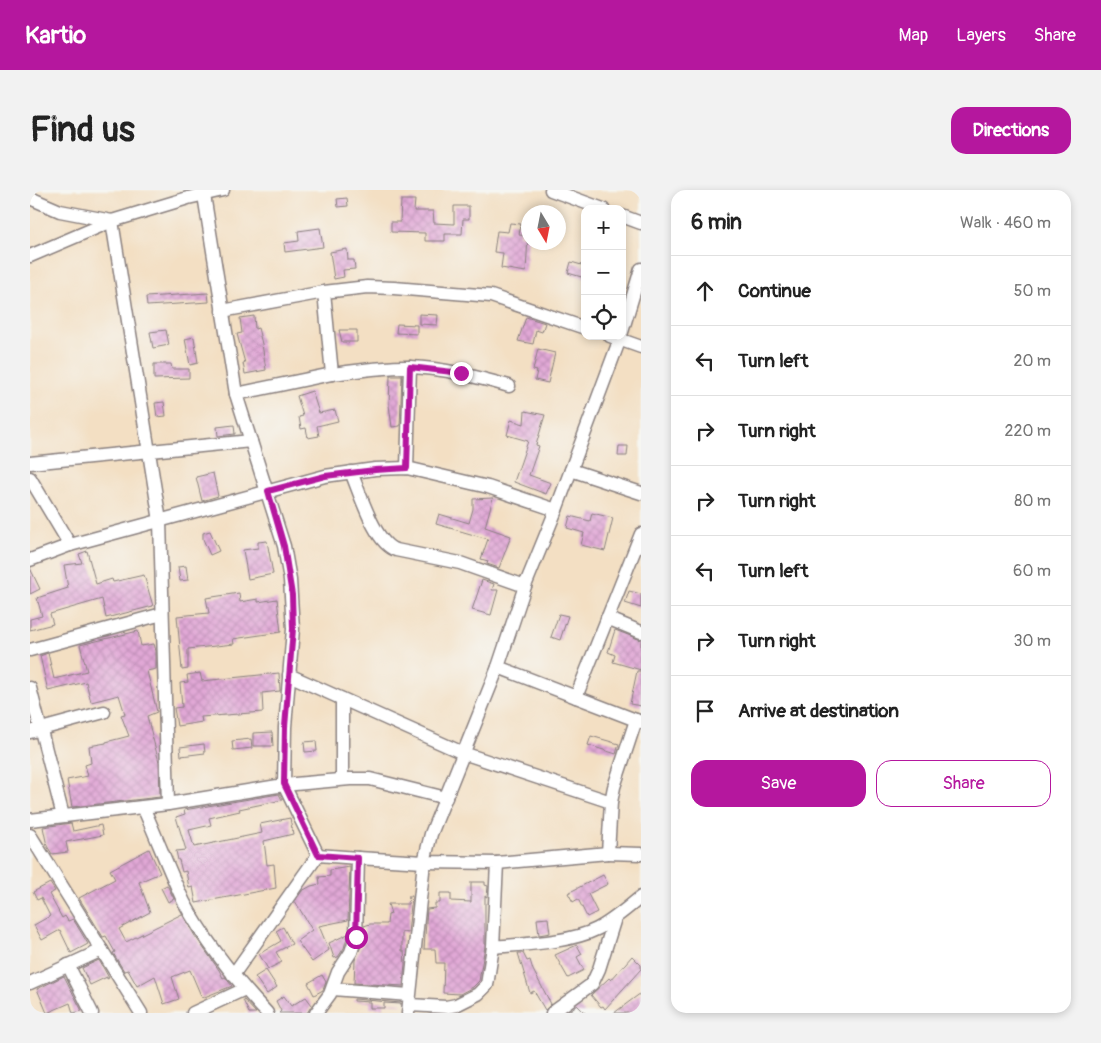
<!DOCTYPE html>
<meta charset="utf-8">
<style>
body{margin:0;font-family:Pangolin,sans-serif;background:#f2f2f2;color:#222}
.controls{position:absolute;right:15px;top:15px;display:grid;overflow:hidden;border-radius:10px;box-shadow:0 2px 8px #0003}
.controls button{width:45px;height:45px;display:grid;place-items:center;padding:0;border:0;border-bottom:1px solid #e0e0e0;background:#fff;color:#222;font:25px sans-serif}
.compass{position:absolute;left:491px;top:15px;width:45px;height:45px;border-radius:50%;background:#fff;box-shadow:0 2px 8px #0003;rotate:170deg}
.stop{position:absolute;width:15px;height:15px;margin:-11px;border:4px solid #b5179e;border-radius:50%;background:#fff}
.stop.end{background:#b5179e;border-color:#fff;box-shadow:0 1px 5px #0008}
.list{margin:0;padding:0;list-style:none}
h2{display:flex;justify-content:space-between;align-items:center;height:65px;margin:0;padding:0 20px;font-size:21px}
h2 small{font-size:16px;font-weight:400;color:#767676}
.list li{display:grid;grid-template-columns:32px 1fr auto;gap:15px;align-items:center;box-sizing:border-box;height:70px;padding:0 20px;border-top:1px solid #e0e0e0}
.list b{display:block;font-size:19px;white-space:nowrap}
.list em{font-size:16px;font-style:normal;color:#767676}
.actions{display:flex;gap:10px;padding:15px 20px}
.actions a{flex:1;padding:11px 0;border:1px solid #b5179e;border-radius:15px;text-align:center;font-size:18px;color:#b5179e}
.actions .main{background:#b5179e;color:#fff}
.icon{flex:none;width:28px;height:28px;fill:none;stroke:currentColor;stroke-width:2;stroke-linecap:round;stroke-linejoin:round}
.map{position:relative;flex:none;width:611px;height:823px;overflow:hidden;border-radius:15px}
header{display:flex;align-items:center;gap:30px;box-sizing:border-box;height:70px;padding:0 25px;background:#b5179e;color:#fff}
header strong{font-size:24px}
nav{display:flex;gap:28px;margin-inline-start:auto;font-size:18px}
.intro{display:flex;align-items:center;justify-content:space-between;box-sizing:border-box;height:120px;padding:0 30px}
h1{margin:0;font-size:35px}
.button{padding:12px 22px;border-radius:15px;background:#b5179e;color:#fff;font-size:18px;font-weight:700}
main{display:flex;gap:30px;padding:0 30px}
aside{flex:1;background:#fff;border-radius:15px;box-shadow:0 2px 8px #0003}
.map>svg:first-child{display:block}
.building{fill:url(#building-cross-hatch)}
.lines{fill:none;stroke-linecap:round;stroke-linejoin:round}
.street-casing{stroke:#8a807f;stroke-width:15}
.street{stroke:#fff;stroke-width:12}
.route{stroke:#b5179e;stroke-width:6}
</style>
<header>
<strong>Kartio</strong>
<nav><a>Map</a><a>Layers</a><a>Share</a></nav>
</header>
<div class="intro"><h1>Find us</h1><a class="button">Directions</a></div>
<main>
<div class="map">
<svg width="611" height="823" viewBox="0 0 611 823">
<defs>
<pattern id="building-cross-hatch" width="8" height="8" patternUnits="userSpaceOnUse" patternTransform="scale(1.25)"><rect width="8" height="8" fill="#e1a8d6"/><path d="M0 0l8 8M0 8l8-8" fill="none" stroke="#c190b9"/></pattern>
</defs>
<rect width="100%" height="100%" fill="#f6f6f2"/>
<filter id="ink" filterUnits="userSpaceOnUse"><feTurbulence type="fractalNoise" baseFrequency=".02" numOctaves="2"/><feDisplacementMap in="SourceGraphic" scale="10" xChannelSelector="R" yChannelSelector="G"/><feConvolveMatrix kernelMatrix="1 2 1 2 8 2 1 2 1" color-interpolation-filters="sRGB"/></filter>
<filter id="wash" filterUnits="userSpaceOnUse"><feTurbulence type="fractalNoise" baseFrequency=".0096" numOctaves="4" result="noise"/><feDisplacementMap in="SourceGraphic" scale="20" xChannelSelector="R" yChannelSelector="G"/><feGaussianBlur stdDeviation="1.12" result="paint"/><feColorMatrix in="noise" values="0 0 0 0 0 0 0 0 0 0 0 0 0 0 0 0 0 1.4 0 .05"/><feComposite in="paint" operator="in"/></filter>
<g filter="url(#wash)">
<rect width="100%" height="100%" fill="#f3dfc3"/>
<g id="blocks">
<g class="building">
<polygon points="317,8 318,16 308,17 307,9"/>
<polygon points="371,10 385,10 384,21 403,21 404,33 424,34 424,16 439,16 439,29 433,29 432,44 415,44 415,51 395,51 395,43 361,42 361,32 370,32"/>
<polygon points="480,33 491,34 489,45 498,46 496,82 471,78 473,63 464,62 467,41 478,42"/>
<polygon points="290,38 293,57 255,62 254,53 269,51 268,41"/>
<polygon points="317,59 318,70 324,70 325,79 313,80 314,87 304,89 300,62"/>
<polygon points="541,72 555,76 555,88 538,83"/>
<polygon points="178,103 179,112 117,116 116,107"/>
<polygon points="389,124 408,125 407,135 389,134"/>
<polygon points="224,126 225,139 228,138 232,154 236,180 215,184 213,173 215,173 207,144 212,143 210,128"/>
<polygon points="496,127 515,133 512,142 506,140 503,154 488,151"/>
<polygon points="367,134 387,135 387,144 366,143"/>
<polygon points="136,140 139,155 123,158 120,142"/>
<polygon points="309,140 327,140 327,152 312,152"/>
<polygon points="164,147 168,173 160,175 155,149"/>
<polygon points="508,159 525,163 518,193 505,190 507,181 503,180"/>
<polygon points="124,174 141,174 142,179 159,179 159,188 124,189"/>
<polygon points="360,186 372,186 370,236 362,237 359,215"/>
<polygon points="282,201 289,223 305,220 308,231 287,236 289,246 278,248 276,238 271,239 269,227 273,226 267,206"/>
<polygon points="134,212 136,226 127,227 125,213"/>
<polygon points="495,221 515,225 506,255 509,256 499,285 521,293 516,304 484,292 498,251 477,245 481,230 494,234"/>
<polygon points="204,235 205,244 188,246 187,237"/>
<polygon points="589,256 598,256 597,266 588,266"/>
<polygon points="183,283 188,306 172,311 166,287"/>
<polygon points="463,308 455,337 481,346 469,378 457,374 458,371 451,369 458,349 406,334 409,324 439,333 443,319 443,309"/>
<polygon points="562,323 583,328 575,361 551,355 554,343 537,338 540,326 560,331"/>
<polygon points="180,341 189,361 180,365 173,349 173,343"/>
<polygon points="237,351 243,384 218,389 213,360 228,358 228,352"/>
<polygon points="57,361 66,394 82,389 83,392 114,385 123,416 76,428 72,409 20,424 23,434 0,440 0,429 12,426 7,408 38,398 34,375 52,373 49,364"/>
<polygon points="156,376 158,390 150,391 148,377"/>
<polygon points="0,378 10,399 0,404"/>
<polygon points="452,390 464,394 462,400 468,400 461,425 442,420"/>
<polygon points="599,401 611,404 611,418 595,413"/>
<polygon points="209,403 210,412 228,409 228,412 247,409 251,442 203,449 204,454 158,459 158,479 152,480 147,426 179,423 176,408"/>
<polygon points="529,424 538,426 530,450 521,447"/>
<polygon points="585,440 611,450 611,480 583,472 585,465 578,462"/>
<polygon points="108,441 111,456 124,454 126,461 126,479 117,481 127,522 117,526 129,572 130,607 42,617 37,590 58,586 55,575 61,573 59,556 76,553 76,552 99,546 91,525 95,524 89,505 61,512 56,492 18,501 10,466 18,463 24,489 57,481 50,455"/>
<polygon points="607,481 611,481 611,516 600,514"/>
<polygon points="170,483 172,491 249,483 250,501 232,503 233,522 171,527 172,532 147,536 144,518 152,517 150,493 158,492 157,485"/>
<polygon points="242,542 243,556 223,556 223,543"/>
<polygon points="561,546 589,554 586,564 558,555"/>
<polygon points="221,549 222,558 203,560 202,551"/>
<polygon points="286,551 287,561 275,562 274,552"/>
<polygon points="174,554 175,563 151,566 150,557"/>
<polygon points="249,604 252,610 209,619 210,621 179,628 181,635 159,640 164,657 232,643 230,634 260,628 263,644 234,651 237,675 244,674 246,698 166,713 163,697 159,698 156,681 152,682 149,670 148,670 146,661 156,660 146,627 155,624 154,620"/>
<polygon points="41,633 43,641 71,635 73,645 36,652 38,662 22,664 17,656 13,637"/>
<polygon points="119,659 130,683 109,692 120,722 89,739 96,752 152,724 165,746 189,780 193,788 195,787 202,796 172,808 160,780 142,787 149,809 134,814 125,786 107,796 98,780 94,781 83,763 85,762 76,746 73,747 49,708 85,689 80,680"/>
<polygon points="320,677 318,730 289,736 299,760 282,772 267,751 282,740 265,711 272,701 281,696 290,694 289,687 300,686 300,680"/>
<polygon points="573,685 578,694 558,704 567,722 557,727 548,709 543,712 538,703"/>
<polygon points="441,692 455,692 455,695 458,696 457,707 455,706 455,756 449,791 443,797 430,804 413,803 414,773 406,773 405,759 394,759 397,719 405,718 405,713 410,713 410,703 421,703 421,711 441,712"/>
<polygon points="20,693 25,701 19,704 32,728 35,726 38,731 43,729 58,754 41,763 30,740 12,750 4,735 20,726 11,708 7,710 3,702"/>
<polygon points="137,695 144,709 138,712 131,698"/>
<polygon points="379,706 382,706 378,743 372,742 372,761 374,761 375,774 373,796 324,793 325,770 334,750 334,736 340,734 357,734 358,725 361,724 358,714 378,714"/>
<polygon points="518,728 520,743 509,745 507,729"/>
<polygon points="253,737 262,754 246,762 252,772 238,779 229,764 251,751 246,741"/>
<polygon points="318,744 314,758 308,767 304,768 299,753"/>
<polygon points="547,755 552,764 547,767 554,780 538,788 525,765"/>
<polygon points="488,763 493,763 497,771 500,770 503,780 521,814 515,820 504,801 500,803"/>
<polygon points="602,766 611,775 611,779 575,819 573,816 571,817 561,805 579,788 581,790"/>
<polygon points="69,770 79,788 77,789 77,787 60,795 52,778"/>
<polygon points="236,780 247,797 237,804 225,787"/>
<polygon points="292,785 296,792 293,800 284,805 278,793"/>
<polygon points="34,786 52,821 43,823 40,813 17,823 7,799"/>
<polygon points="611,803 611,823 584,823"/>
<polygon points="254,806 261,816 276,807 282,815 277,823 249,823 251,821 246,811"/>
<polygon points="324,809 371,813 371,814 354,813 354,818 340,818 340,812 324,811"/>
<polygon points="213,810 214,810 226,823 219,823"/>
<polygon points="547,815 555,823 536,823"/>
</g>
</g>
</g>
<g filter="url(#ink)">
<use href="#blocks" fill-opacity="0" stroke="#8a807f" stroke-width="1"/>
<g class="lines">
<defs>
<g id="street">
<polyline points="521,0 573,19"/>
<polyline points="174,5 206,204 254,356 260,390 263,439 255,537 254,595 288,665 203,785"/>
<polyline points="0,8 30,21 82,31 130,331 138,614"/>
<polyline points="592,26 611,33"/>
<polyline points="0,66 82,31 158,8 193,0"/>
<path d="M294,102L302,184C328,181 354,176 380,177C414,178 447,187 479,196"/>
<polyline points="192,121 294,102 337,97 364,98 461,106 555,138"/>
<polyline points="592,142 611,79"/>
<polyline points="580,146 611,157"/>
<polyline points="591,146 526,320 495,396 468,477 611,532"/>
<polyline points="206,204 302,184"/>
<polyline points="0,273 221,251"/>
<polyline points="377,278 380,177"/>
<polyline points="541,280 611,303"/>
<path d="M321,282C330,303 345,354 366,360L430,373L495,396"/>
<polyline points="0,288 40,355"/>
<polyline points="0,370 40,355 295,286 345,279 377,278 458,297 526,320"/>
<polyline points="577,428 611,442"/>
<polyline points="0,460 132,424"/>
<polyline points="259,485 433,563 581,612"/>
<polyline points="0,498 33,626"/>
<polyline points="546,507 611,344"/>
<polyline points="0,542 74,522"/>
<polyline points="312,589 312,509"/>
<path d="M113,617C127,648 139,681 154,712C176,753 205,789 237,823"/>
<polyline points="0,630 138,614 254,595 320,589 340,589 416,608"/>
<polyline points="0,645 111,823"/>
<polyline points="578,663 611,664"/>
<path d="M328,668L394,672L467,673L463,757C494,754 539,753 567,739C583,731 597,718 611,707"/>
<polyline points="467,673 578,663 581,612 584,597 606,530"/>
<polyline points="38,775 62,823"/>
<polyline points="0,793 72,760"/>
<polyline points="303,799 379,805"/>
<polyline points="379,815 416,817 426,815 448,804 457,795 463,757"/>
<polyline points="163,823 215,799"/>
<polyline points="286,823 300,804 308,782 321,762 326,747 328,668 288,665"/>
<polyline points="378,823 394,672 401,644 468,477"/>
<polyline points="522,823 562,794 569,779 585,728"/>
</g>
</defs>
<use href="#street" class="street-casing"/>
<use href="#street" class="street"/>
</g>
</g>
<g class="lines" filter="url(#ink)">
<polyline class="route" points="326,747 328,668 288,665 254,594 255,537 263,439 262,405 254,356 238,301 295,286 345,280 377,278 380,177 431,183"/>
</g>
</svg>
<div class="controls">
<button>+</button>
<button>−</button>
<button><svg class="icon" aria-label="locate" viewBox="0 0 24 24"><circle cx="12" cy="12" r="6"/><path d="M12 2v4M12 18v4M2 12h4M18 12h4"/></svg></button>
</div>
<svg class="compass" viewBox="-18 -18 36 36"><path d="M0-13l5 13h-10z" fill="#e53935"/><path d="M0 13l5-13h-10z" fill="#767676"/></svg>
<div class="stop" style="left:326px;top:747px"></div>
<div class="stop end" style="left:431px;top:183px"></div>
</div>
<aside>
<h2>6 min<small>Walk · 460 m</small></h2>
<ul class="list">
<li><svg class="icon" aria-label="ahead" viewBox="0 0 24 24"><path d="M12 20V5M6 11l6-6 6 6"/></svg><div><b>Continue</b></div><em>50 m</em></li>
<li><svg class="icon" aria-label="left" viewBox="0 0 24 24"><path d="M17 20v-9H6M10 6l-5 5 5 5"/></svg><div><b>Turn left</b></div><em>20 m</em></li>
<li><svg class="icon" aria-label="right" viewBox="0 0 24 24"><path d="M7 20v-9h11M14 6l5 5-5 5"/></svg><div><b>Turn right</b></div><em>220 m</em></li>
<li><svg class="icon" aria-label="right" viewBox="0 0 24 24"><path d="M7 20v-9h11M14 6l5 5-5 5"/></svg><div><b>Turn right</b></div><em>80 m</em></li>
<li><svg class="icon" aria-label="left" viewBox="0 0 24 24"><path d="M17 20v-9H6M10 6l-5 5 5 5"/></svg><div><b>Turn left</b></div><em>60 m</em></li>
<li><svg class="icon" aria-label="right" viewBox="0 0 24 24"><path d="M7 20v-9h11M14 6l5 5-5 5"/></svg><div><b>Turn right</b></div><em>30 m</em></li>
<li><svg class="icon" aria-label="arrive" viewBox="0 0 24 24"><path d="M6 21V4h12l-3 4 3 4H6"/></svg><div><b>Arrive at destination</b></div></li>
</ul>
<div class="actions"><a class="main">Save</a><a>Share</a></div>
</aside>
</main>
